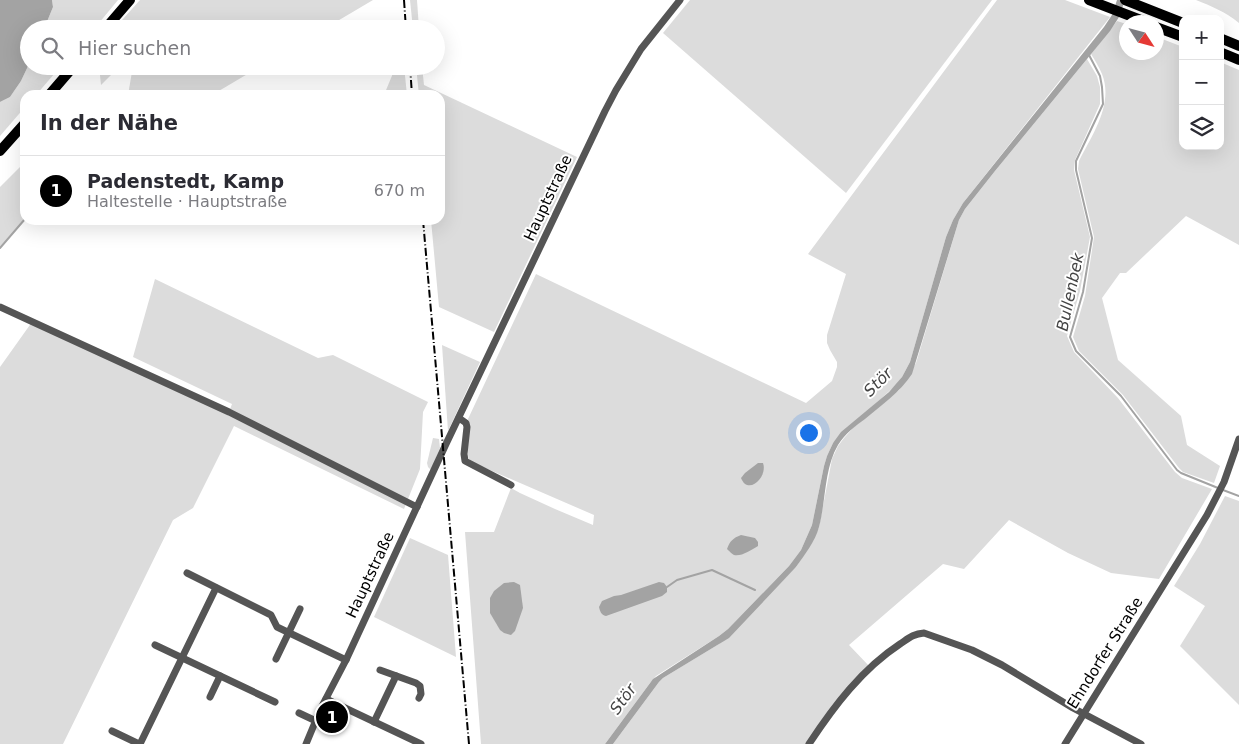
<!DOCTYPE html>
<html lang="de">
<meta charset="utf-8">
<style>
body{margin:0;font-family:"DejaVu Sans",sans-serif;background:#f7f7f7;color:#2b2b33}
.controls{position:absolute;right:15px;top:15px;display:grid;overflow:hidden;border-radius:10px;box-shadow:0 5px 20px #0002}
.controls button{width:45px;height:45px;display:grid;place-items:center;padding:0;border:0;border-bottom:1px solid #e1e1e2;background:#fff;color:#2b2b33;font:25px sans-serif}
.compass{position:absolute;left:1119px;top:15px;width:45px;height:45px;border-radius:50%;background:#fff;box-shadow:0 5px 20px #0002;rotate:126deg}
.you{position:absolute;left:808px;top:432px;width:18px;height:18px;margin:-12px;border:4px solid #fff;border-radius:50%;background:#1a73e8;box-shadow:0 0 0 8px #1a73e833}
.badge{display:grid;place-items:center;width:32px;height:32px;border-radius:50%;background:#000;color:#fff;font-size:16px;font-weight:700}
.pin{position:absolute;translate:-50% -50%;border:2px solid #fff;box-shadow:0 1px 5px #0006}
.list{margin:0;padding:0;list-style:none}
h2{display:flex;justify-content:space-between;align-items:center;height:65px;margin:0;padding:0 20px;font-size:21px}
h2 small{font-size:16px;font-weight:400;color:#7c7c81}
.list li{display:grid;grid-template-columns:32px 1fr auto;gap:15px;align-items:center;box-sizing:border-box;height:70px;padding:0 20px;border-top:1px solid #e1e1e2}
.list b{display:block;font-size:19px;white-space:nowrap}
.list p{margin:0;font-size:16px;white-space:nowrap;color:#7c7c81}
.list em{font-size:16px;font-style:normal;color:#7c7c81}
.icon{flex:none;width:28px;height:28px;fill:none;stroke:currentColor;stroke-width:2;stroke-linecap:round;stroke-linejoin:round}
.map{position:relative;flex:none;width:1239px;height:744px;overflow:hidden}
.search{position:absolute;background:#fff;box-shadow:0 5px 20px #0002;left:20px;top:20px;width:425px;height:55px;display:flex;align-items:center;gap:12px;box-sizing:border-box;padding:0 18px;border-radius:28px;color:#7c7c81;font-size:19px}
.panel{position:absolute;background:#fff;box-shadow:0 5px 20px #0002;left:20px;top:90px;width:425px;height:135px;border-radius:15px}
.map>svg:first-child{display:block}
.green{fill:#dcdcdc}
.water{fill:#a3a3a3}
.lines{fill:none;stroke-linecap:round;stroke-linejoin:round}
.stream{stroke:#a3a3a3;stroke-width:2}
.minor{stroke:#555;stroke-width:7}
.highway{stroke:#000;stroke-width:10}
.rail{stroke:#000;stroke-width:2;stroke-dasharray:8 2.5 1 2.5;stroke-linecap:butt}
.labels{text-anchor:middle;dominant-baseline:central;stroke-width:4;stroke-linejoin:round;paint-order:stroke}
.street-label{font-size:15px;fill:#000;stroke:#fff}
.water-label{font-size:16px;font-style:italic;fill:#444;stroke:#fff}
</style>
<div class="map">
<svg width="1239" height="744" viewBox="0 0 1239 744">
<rect width="100%" height="100%" fill="#fff"/>
<g class="green">
<polygon points="52,0 118,0 94,29 44,29 53,7"/>
<polygon points="140,0 373,0 324,29 114,29"/>
<polygon points="410,0 417,0 419,29 413,29"/>
<polygon points="690,0 992,0 846,193 663,33"/>
<path d="M997,0H1065L1110,17L963,203L953,220L946,237L910,362L902,377L897,384L833,443L827,456L824,466L812,525L801,550L789,566L728,629L719,636L656,676L650,683L605,744H481L465,532H494L511,488L520,493L555,509L593,525L594,515L476,464C473,462 471,461 469,459C466,453 471,430 468,419L536,274L806,403L832,381L837,367V362L830,350L827,343V335L846,274L808,254Z"/>
<path d="M1196,0H1239V23C1224,11 1213,7 1196,0Z"/>
<path d="M1117,21L1126,24V52H1156L1157,37L1183,47V146H1220V62L1239,70V245L1186,216L1126,273H1120L1102,298L1118,360L1181,416L1187,445L1220,466L1214,483L1183,472L1179,468L1123,395L1079,351L1073,337L1085,296L1094,237L1078,169L1079,161C1092,135 1114,104 1102,74C1099,67 1095,60 1091,54Z"/>
<polygon points="1087,59 1097,76 1100,87 1100,104 1075,160 1074,170 1090,237 1080,291 1067,336 1074,352 1118,398 1175,472 1182,478 1212,489 1159,579 1111,573 1068,553 1009,520 964,569 943,564 849,645 870,667 809,744 613,744 659,682 663,678 719,644 796,567 813,541 819,527 832,459 838,446 844,438 854,427 899,390 916,363 959,220 965,209 995,171"/>
<polygon points="29,64 29,66 61,66 36,95 25,95 25,107 0,136 0,102 10,97 21,81"/>
<polygon points="99,66 120,66 101,85"/>
<polygon points="133,66 261,66 212,95 128,95"/>
<polygon points="396,66 404,66 407,95 384,95"/>
<polygon points="416,66 422,66 424,85 577,157 494,332 439,307 431,220 440,220 440,95 419,95"/>
<polygon points="25,162 25,219 0,248 0,187"/>
<polygon points="155,279 318,358 333,355 428,402 423,412 420,469 404,509 234,426 193,508 173,520 63,744 0,744 0,367 32,322 229,412 232,404 133,357"/>
<polygon points="442,345 480,362 448,431"/>
<polygon points="433,438 439,439 440,448 431,470 428,467 427,463"/>
<polygon points="1225,496 1239,501 1239,705 1180,646 1205,606 1174,586 1200,544"/>
<polygon points="410,538 448,555 456,657 374,617"/>
</g>
<g class="water">
<polygon points="0,0 52,0 53,7 44,29 29,29 29,64 21,81 10,97 0,102"/>
<path d="M1117,0H1125L1119,17L1110,31L995,171L965,209L959,220L912,374C900,392 882,405 865,419C855,426 845,434 838,445C824,469 826,501 819,527C815,542 805,554 796,567L729,638L663,678L659,682L613,744H605L653,679L719,636L728,629L789,566L801,550L812,525L824,466L827,456L833,443L841,432L889,392L902,377L910,362L946,237L953,220L963,203L1104,27L1112,15Z"/>
<path d="M758,463H763C768,477 748,496 741,478L745,473Z"/>
<path d="M741,535L755,538L758,542V546C751,550 741,557 734,555C732,554 728,550 727,549C730,541 733,538 741,535Z"/>
<polygon points="514,582 520,585 523,608 515,631 511,635 504,633 500,630 490,613 490,598 494,591 504,583"/>
<path d="M659,582L664,583L667,587V592L662,596L606,616C601,615 600,611 599,607L602,601L614,596L621,595Z"/>
</g>
<g class="lines">
<g class="stream">
<polyline points="1089,55 1100,76 1102,87 1103,104 1076,161 1076,170 1092,238 1083,292 1070,337 1076,351 1121,396 1177,470 1181,473 1218,488"/>
<polyline points="0,248 25,219"/>
<polyline points="1223,490 1239,496"/>
<polyline points="667,587 677,580 712,570 755,590"/>
</g>
<g class="minor">
<polyline points="0,307 229,412 417,507"/>
<polyline points="459,418 466,423 467,427 464,454 465,461 511,485"/>
<polyline points="187,573 271,615 277,627 346,660"/>
<polyline points="155,645 275,702"/>
<polyline points="276,659 300,609"/>
<polyline points="380,670 416,683 420,686 421,694 419,698"/>
<polyline points="210,697 220,676"/>
<polyline points="326,699 421,744"/>
<polyline points="299,713 316,721"/>
<polyline points="374,722 396,676"/>
<polyline points="112,731 139,744"/>
<polyline points="140,744 216,588"/>
<polyline points="306,744 321,708 346,660 446,444 605,111 616,90 641,49 680,0"/>
<path d="M809,744C834,706 862,669 900,644C909,638 913,634 924,633L972,650L1002,665L1073,708L1141,744"/>
<polyline points="1065,744 1207,515 1224,482 1239,439"/>
</g>
<g class="highway">
<polyline points="1089,0 1146,22"/>
<polyline points="1125,0 1183,23"/>
<polyline points="1156,27 1183,37"/>
<polyline points="105,29 130,0"/>
<polyline points="1220,38 1239,46"/>
<polyline points="1220,52 1239,60"/>
<polyline points="49,95 74,66"/>
<polyline points="0,151 25,123"/>
</g>
<g class="rail">
<polyline points="404,0 406,29"/>
<polyline points="410,66 412,95"/>
<polyline points="423,220 469,744"/>
</g>
</g>
<g class="labels">
<g class="street-label">
<text transform="translate(548 198) rotate(-65)">Hauptstraße</text>
<text transform="translate(370 575) rotate(-65)">Hauptstraße</text>
<text transform="translate(1105 653) rotate(-58)">Ehndorfer Straße</text>
</g>
<g class="water-label">
<text transform="translate(1070 292) rotate(-78)">Bullenbek</text>
<text transform="translate(878 382) rotate(-45)">Stör</text>
<text transform="translate(623 699) rotate(-54)">Stör</text>
</g>
</g>
</svg>
<div class="controls">
<button>+</button>
<button>−</button>
<button><svg class="icon" aria-label="layers" viewBox="0 0 24 24"><path d="M12 4l9 5-9 5-9-5zM3 14l9 5 9-5"/></svg></button>
</div>
<svg class="compass" viewBox="-18 -18 36 36"><path d="M0-13l5 13h-10z" fill="#e53935"/><path d="M0 13l5-13h-10z" fill="#7c7c81"/></svg>
<div class="you"></div>
<div class="pin badge" style="left:332px;top:717px">1</div>
<div class="search"><svg class="icon" aria-label="search" viewBox="0 0 24 24"><circle cx="10" cy="10" r="6"/><path d="M15 15l6 6"/></svg>Hier suchen</div>
<section class="panel">
<h2>In der Nähe<small></small></h2>
<ul class="list">
<li><span class="badge">1</span><div><b>Padenstedt, Kamp</b><p>Haltestelle · Hauptstraße</p></div><em>670 m</em></li>
</ul>
</section>
</div>
